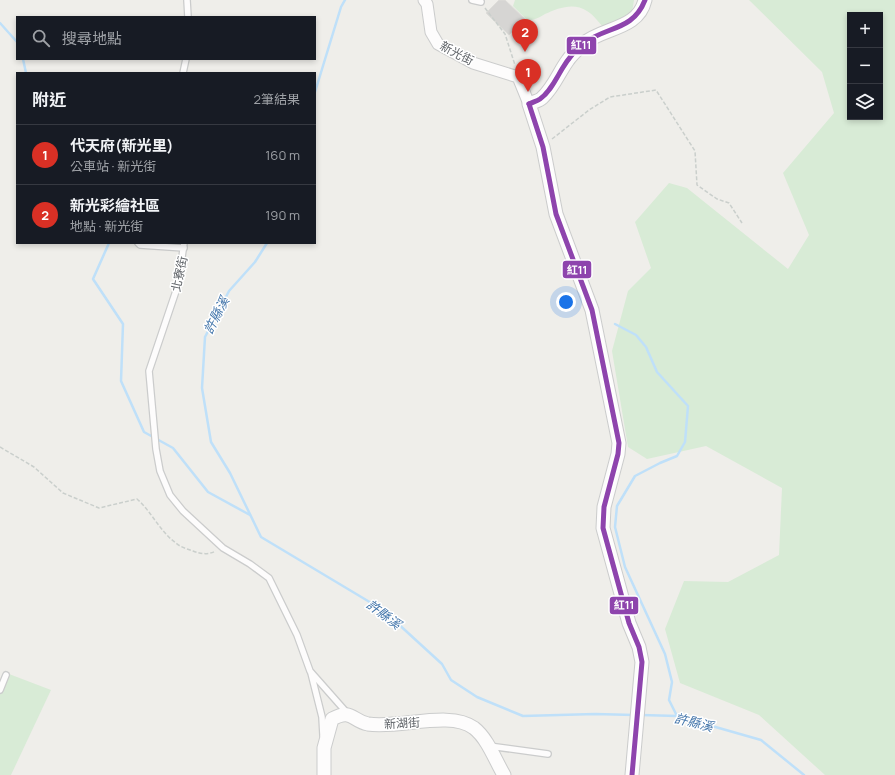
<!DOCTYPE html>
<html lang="zh-TW">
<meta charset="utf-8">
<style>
body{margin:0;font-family:Manrope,"Noto Sans TC",sans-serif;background:#20242c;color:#f1f3f6}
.controls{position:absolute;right:12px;top:12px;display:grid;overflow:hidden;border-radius:0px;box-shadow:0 2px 6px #0003}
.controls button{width:36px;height:36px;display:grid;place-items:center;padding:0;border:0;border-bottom:1px solid #363941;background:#171b24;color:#f1f3f6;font:20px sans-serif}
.you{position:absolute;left:566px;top:302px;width:14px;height:14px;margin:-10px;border:3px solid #fff;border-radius:50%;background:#1a73e8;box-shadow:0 0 0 6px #1a73e833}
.badge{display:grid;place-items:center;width:26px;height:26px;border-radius:50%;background:#d93025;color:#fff;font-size:13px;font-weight:700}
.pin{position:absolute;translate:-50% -33px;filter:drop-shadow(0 1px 2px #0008)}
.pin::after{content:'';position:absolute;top:21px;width:14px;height:12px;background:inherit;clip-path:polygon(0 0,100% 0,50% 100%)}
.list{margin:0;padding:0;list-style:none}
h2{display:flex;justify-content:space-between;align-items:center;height:52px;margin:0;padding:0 16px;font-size:17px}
h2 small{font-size:13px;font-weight:400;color:#9ea1a6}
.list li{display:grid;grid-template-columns:26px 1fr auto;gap:12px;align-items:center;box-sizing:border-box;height:60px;padding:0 16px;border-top:1px solid #363941}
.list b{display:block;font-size:15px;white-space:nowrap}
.list p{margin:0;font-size:13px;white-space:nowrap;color:#9ea1a6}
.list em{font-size:13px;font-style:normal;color:#9ea1a6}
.icon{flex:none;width:22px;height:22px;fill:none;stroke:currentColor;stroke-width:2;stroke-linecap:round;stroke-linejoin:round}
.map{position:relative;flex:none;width:895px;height:775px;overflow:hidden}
.search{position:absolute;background:#171b24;box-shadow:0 2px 6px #0003;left:16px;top:16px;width:300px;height:44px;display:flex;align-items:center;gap:10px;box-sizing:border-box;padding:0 14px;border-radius:0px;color:#9ea1a6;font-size:15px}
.panel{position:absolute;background:#171b24;box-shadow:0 2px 6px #0003;left:16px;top:72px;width:300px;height:172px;border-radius:0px}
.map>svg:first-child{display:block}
.green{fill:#d8ebd6;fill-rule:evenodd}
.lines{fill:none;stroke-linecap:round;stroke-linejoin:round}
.stream{stroke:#bfe0f9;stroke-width:2.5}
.building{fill:#d6d5d3;stroke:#deddd9}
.service-casing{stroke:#cbcccc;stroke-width:8}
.minor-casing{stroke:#cbcccc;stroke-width:13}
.tertiary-casing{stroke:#cbcccc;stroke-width:15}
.path{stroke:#cacfcc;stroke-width:1.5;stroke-dasharray:4 2;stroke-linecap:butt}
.service{stroke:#fdfcfc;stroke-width:5.5}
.minor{stroke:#fdfcfc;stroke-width:11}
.tertiary{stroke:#fdfcfc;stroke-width:13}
.bus-1-casing{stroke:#fff;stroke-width:8}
.bus-1{stroke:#8e44ad;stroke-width:5}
.labels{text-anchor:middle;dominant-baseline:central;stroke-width:3;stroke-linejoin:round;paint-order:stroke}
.street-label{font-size:12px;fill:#5f6368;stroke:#fff}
.water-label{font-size:13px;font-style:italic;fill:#4174aa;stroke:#fff}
.line-badge{stroke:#fff;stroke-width:1.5}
.badge-label{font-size:11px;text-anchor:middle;font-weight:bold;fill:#fff}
</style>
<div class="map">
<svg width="895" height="775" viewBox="0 0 895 775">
<rect width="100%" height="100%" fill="#efeeea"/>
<g class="green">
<path d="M515,0H634L632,13L605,29C600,24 594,15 587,11C574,2 558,8 545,14C538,18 535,20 527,20L513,6Z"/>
<path d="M749,0H895V775H825L759,715L680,683L665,629L684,581L728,582L779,555L782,488L706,446L647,459L628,447L612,351L628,291L651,268L635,222L669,183L687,188L788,269L809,235L783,173L834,113L822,72ZM850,15H880V117H850Z"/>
<polygon points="9,674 51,690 11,775 0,775 0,694"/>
</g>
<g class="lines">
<g class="stream">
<polyline points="0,23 17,42"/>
<polyline points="23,59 26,73"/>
<polyline points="315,92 341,7 345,0"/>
<polyline points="109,243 93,279 123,324 121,381 144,432 173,448 208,492 250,515"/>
<polyline points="267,243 255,262 229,291 205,337 202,388 211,442 230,473 261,537 383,610 442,664 451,680 477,697 523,716 595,714 634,715"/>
<polyline points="615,324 636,335 646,347 657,372 688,406 685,442 677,456 660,463 635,476 617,506 615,527 625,567 665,654 672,682 669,700 677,716"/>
<polyline points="641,715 677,716 761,740 804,775"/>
</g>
</g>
<polygon class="building" points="499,0 505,0 525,19 509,35 486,13"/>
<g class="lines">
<defs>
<g id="service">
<polyline points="187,0 188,17"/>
<polyline points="472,0 481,2"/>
<polyline points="183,73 186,59"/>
<polyline points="138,243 140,245 184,248"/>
<polyline points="184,243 178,285 149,371 156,449 160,471 170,495 183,511 223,548 250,564 269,578 297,635 310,671 348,714"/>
<polyline points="311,673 322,717 323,735"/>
<polyline points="0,690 6,675"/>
<polyline points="489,746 548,754"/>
</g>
<polyline id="minor" points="424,0 427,4 431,32 438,44 473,63 518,77 529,104"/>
<g id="tertiary">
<path d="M324,775V748L332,719C352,708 352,721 368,724C399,729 450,710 474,728C488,739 495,760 504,775"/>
<path d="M632,775L642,662L639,647L629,623L603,528L604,507L618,454L619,443L592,310L556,214L543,147L529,104C533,102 539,101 542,98C554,87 559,72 568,60C572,54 578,49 583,44C603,27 638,30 645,0"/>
</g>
</defs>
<use href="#service" class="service-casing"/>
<use href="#minor" class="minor-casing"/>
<use href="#tertiary" class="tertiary-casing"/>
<g class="path">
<polyline points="485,8 505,34 515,65"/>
<polyline points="552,139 589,110 610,97 656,90 695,151 697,185 717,199 729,203 742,223"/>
<path d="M0,447L34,467L63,493L99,508L137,499C152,512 160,532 176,543C180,547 187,549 193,551C201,554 208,555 216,551"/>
</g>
<use href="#service" class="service"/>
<use href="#minor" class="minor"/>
<use href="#tertiary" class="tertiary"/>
<defs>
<g id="bus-1">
<polyline points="529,104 543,147 556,214 592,310 619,443 618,454 604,507 603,528 629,623 639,647 642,662 632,775"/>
<path d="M529,104C533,102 537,101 540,99C550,92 556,79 562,69C568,59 575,50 584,43C607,26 633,31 645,0"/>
</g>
</defs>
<use href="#bus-1" class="bus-1-casing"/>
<use href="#bus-1" class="bus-1"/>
</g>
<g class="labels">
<g class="street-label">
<text transform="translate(457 53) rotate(28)">新光街</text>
<text transform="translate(179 274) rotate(-78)">北寮街</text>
<text transform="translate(402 723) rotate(-3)">新湖街</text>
</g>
<g class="water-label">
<text transform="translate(216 315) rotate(-63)">許縣溪</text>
<text transform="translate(384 614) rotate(37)">許縣溪</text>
<text transform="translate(694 722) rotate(14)">許縣溪</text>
</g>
</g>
<g class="line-badge">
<rect x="566" y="36" width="31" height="19" rx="4" fill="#8e44ad"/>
<rect x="562" y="260" width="30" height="19" rx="4" fill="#8e44ad"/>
<rect x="609" y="596" width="30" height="19" rx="4" fill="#8e44ad"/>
</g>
<g class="badge-label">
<text x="581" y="49">紅11</text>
<text x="577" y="274">紅11</text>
<text x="624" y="609">紅11</text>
</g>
</svg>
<div class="controls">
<button>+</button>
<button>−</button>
<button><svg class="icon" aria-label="layers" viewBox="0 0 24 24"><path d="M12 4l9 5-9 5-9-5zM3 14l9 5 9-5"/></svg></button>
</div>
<div class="you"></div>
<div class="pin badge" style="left:528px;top:92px">1</div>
<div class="pin badge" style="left:525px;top:52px">2</div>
<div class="search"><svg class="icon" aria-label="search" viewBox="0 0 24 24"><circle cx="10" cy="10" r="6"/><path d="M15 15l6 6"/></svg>搜尋地點</div>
<section class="panel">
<h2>附近<small>2筆結果</small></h2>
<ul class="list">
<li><span class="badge">1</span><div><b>代天府(新光里)</b><p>公車站 · 新光街</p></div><em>160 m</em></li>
<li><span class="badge">2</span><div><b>新光彩繪社區</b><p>地點 · 新光街</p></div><em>190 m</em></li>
</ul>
</section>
</div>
